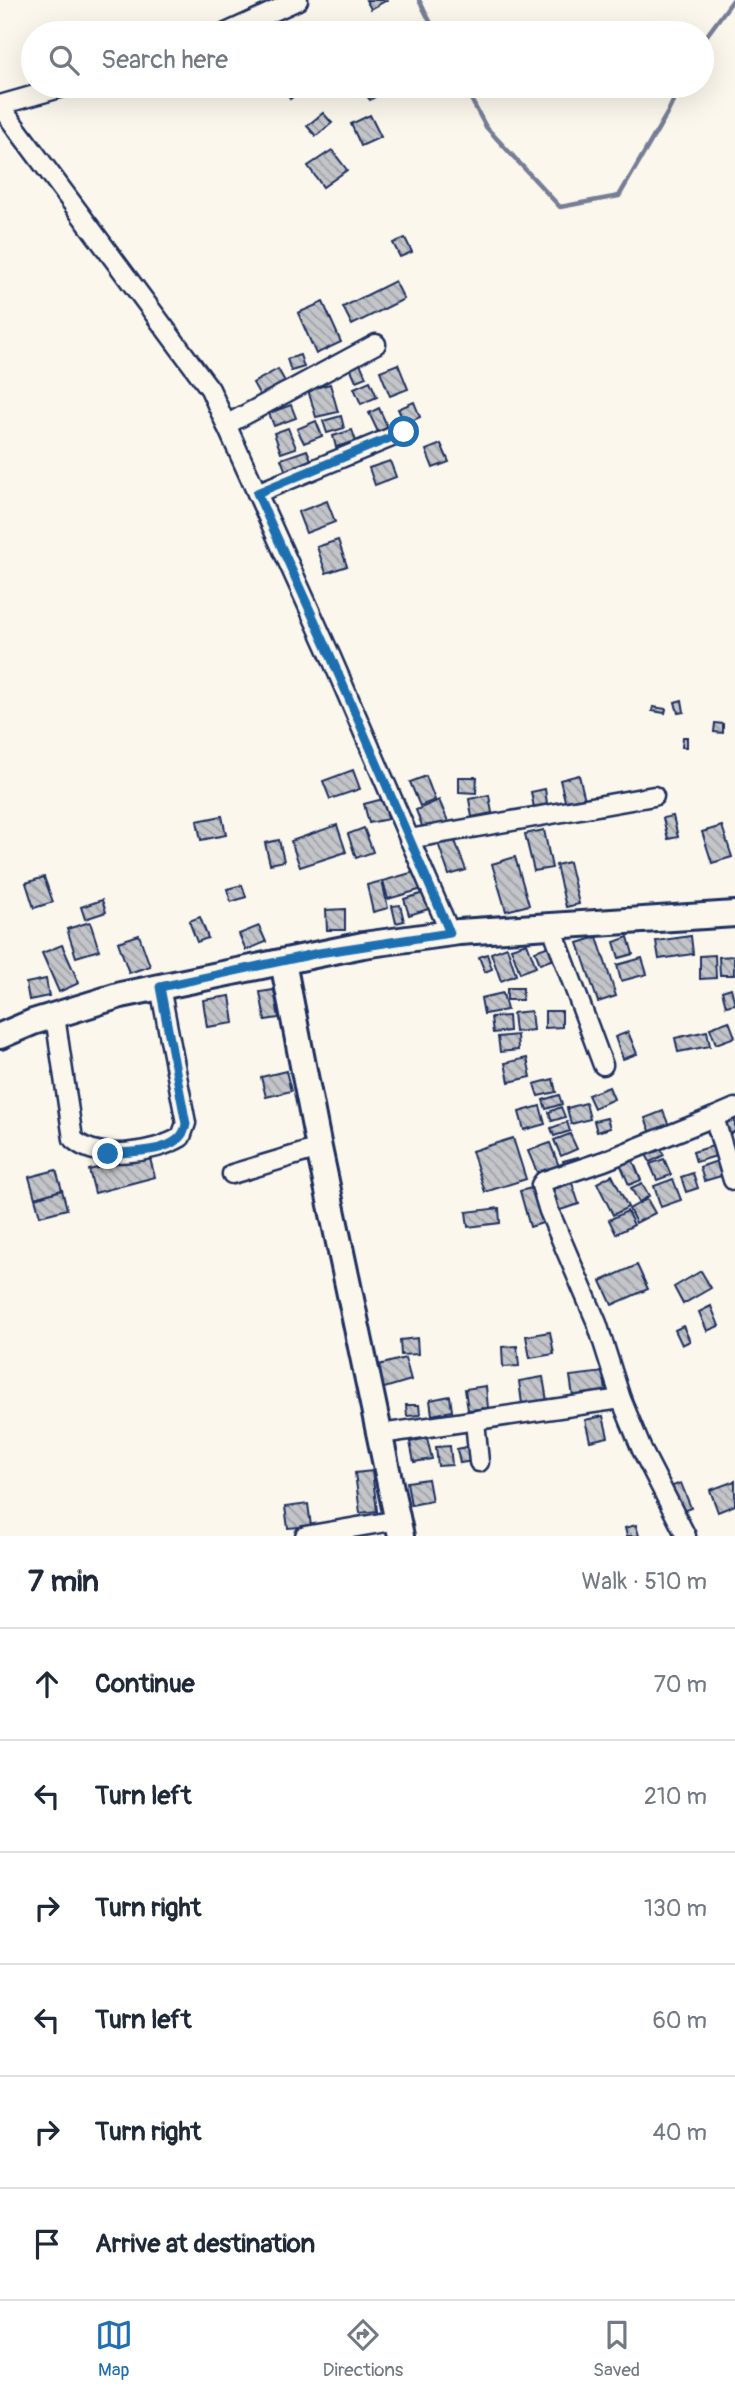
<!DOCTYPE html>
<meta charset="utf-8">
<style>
body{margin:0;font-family:Pangolin,sans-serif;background:#f2f2f3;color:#1f2937}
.stop{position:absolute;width:21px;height:21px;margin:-16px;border:5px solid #1f6fb2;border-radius:50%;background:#fff}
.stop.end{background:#1f6fb2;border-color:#fff;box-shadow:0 2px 7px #0008}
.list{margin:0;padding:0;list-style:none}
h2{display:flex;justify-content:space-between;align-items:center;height:91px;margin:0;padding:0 28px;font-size:30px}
h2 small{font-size:23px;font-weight:400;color:#747a83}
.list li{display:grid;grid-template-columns:46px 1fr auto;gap:21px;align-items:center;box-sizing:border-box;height:112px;padding:0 28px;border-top:2px solid #e0e1e3}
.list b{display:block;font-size:26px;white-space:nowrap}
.list em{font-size:23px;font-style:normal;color:#747a83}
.icon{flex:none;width:38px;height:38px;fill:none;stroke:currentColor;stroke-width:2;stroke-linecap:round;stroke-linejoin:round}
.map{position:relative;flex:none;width:735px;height:1536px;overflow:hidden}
.search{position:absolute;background:#fff;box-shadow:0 7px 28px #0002;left:21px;right:21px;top:21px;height:77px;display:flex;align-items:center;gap:18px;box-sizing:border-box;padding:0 24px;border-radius:38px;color:#747a83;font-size:26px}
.sheet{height:763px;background:#fff}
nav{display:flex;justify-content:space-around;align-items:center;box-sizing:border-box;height:98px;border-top:2px solid #e0e1e3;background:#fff;font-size:19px;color:#747a83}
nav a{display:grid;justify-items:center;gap:4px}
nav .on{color:#1f6fb2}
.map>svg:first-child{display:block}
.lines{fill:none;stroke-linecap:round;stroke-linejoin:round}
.stream{stroke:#747e96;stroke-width:4.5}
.building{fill:url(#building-back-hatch);stroke:#1b2f5e;stroke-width:2}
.street-casing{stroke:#1b2f5e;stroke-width:23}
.secondary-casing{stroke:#1b2f5e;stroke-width:30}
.street{stroke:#fbf7ec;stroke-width:18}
.secondary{stroke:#fbf7ec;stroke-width:24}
.route{stroke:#1f6fb2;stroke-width:9}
</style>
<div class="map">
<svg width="735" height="1536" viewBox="0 0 735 1536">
<defs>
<pattern id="building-back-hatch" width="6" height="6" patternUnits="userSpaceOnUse" patternTransform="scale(1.75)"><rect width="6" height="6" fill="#c3c5c9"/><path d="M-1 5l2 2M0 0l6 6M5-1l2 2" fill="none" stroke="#9ea0a6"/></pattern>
</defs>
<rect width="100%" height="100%" fill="#fbf7ec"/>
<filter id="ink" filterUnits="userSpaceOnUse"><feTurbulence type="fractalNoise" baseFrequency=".0143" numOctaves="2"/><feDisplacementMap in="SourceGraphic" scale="14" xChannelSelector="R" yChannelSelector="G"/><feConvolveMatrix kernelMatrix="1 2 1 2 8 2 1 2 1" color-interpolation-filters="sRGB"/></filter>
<g filter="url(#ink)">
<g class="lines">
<g class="stream">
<polyline points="419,0 436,33"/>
<polyline points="702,42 733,0"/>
<polyline points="464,86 486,127 560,207 619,196 668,112 680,86"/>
</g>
</g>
<g class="building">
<polygon points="366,0 387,0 371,9"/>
<polygon points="282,86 307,86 290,99"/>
<polygon points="371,86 378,95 370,100 363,91"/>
<polygon points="323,113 332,123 316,136 307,126"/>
<polygon points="370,115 381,137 361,146 351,124"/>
<polygon points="332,150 347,170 323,187 308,166"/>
<polygon points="405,238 412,252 400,257 393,243"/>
<polygon points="395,281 404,299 352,325 343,307"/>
<polygon points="323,302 341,342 316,354 298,313"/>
<polygon points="300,355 304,367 291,371 287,359"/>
<polygon points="359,361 366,377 356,381 349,365"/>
<polygon points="398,364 408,389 390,396 380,371"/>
<polygon points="278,369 287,385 262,399 253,383"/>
<polygon points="370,381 377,397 361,404 354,388"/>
<polygon points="330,384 338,412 316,417 308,390"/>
<polygon points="414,402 420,417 405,424 398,409"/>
<polygon points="291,405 296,418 274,426 269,413"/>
<polygon points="379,408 388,428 378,432 369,413"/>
<polygon points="341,416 344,428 327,433 323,421"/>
<polygon points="316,421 322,436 304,443 297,429"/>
<polygon points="288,428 296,448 281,453 274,433"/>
<polygon points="352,430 356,441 336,447 333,436"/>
<polygon points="441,444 449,462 433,468 426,450"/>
<polygon points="307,450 314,467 288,477 281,459"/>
<polygon points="390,461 396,477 375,485 369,468"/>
<polygon points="327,501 335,522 306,533 298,512"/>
<polygon points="338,540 347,566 326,573 317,547"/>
<polygon points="682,700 684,712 678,713 675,702"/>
<polygon points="653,707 666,709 665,713 652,711"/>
<polygon points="715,723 723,724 723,733 714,732"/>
<polygon points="683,737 687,737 687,747 682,747"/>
<polygon points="353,770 360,789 330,799 323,781"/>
<polygon points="579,775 586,804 567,809 560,780"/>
<polygon points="426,776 435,800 420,806 410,782"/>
<polygon points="459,777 477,777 476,793 459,792"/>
<polygon points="545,789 548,811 535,813 531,792"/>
<polygon points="489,795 492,813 472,817 469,799"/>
<polygon points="383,799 388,819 369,823 364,804"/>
<polygon points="439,800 450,826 426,836 416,810"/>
<polygon points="222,816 226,835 201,840 197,821"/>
<polygon points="673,816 678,837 668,839 663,818"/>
<polygon points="337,825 346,852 300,867 291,841"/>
<polygon points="722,826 732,857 712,863 702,832"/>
<polygon points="364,828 373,852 356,858 348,834"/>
<polygon points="544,830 552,868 534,871 525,834"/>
<polygon points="454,838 466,870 449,875 438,843"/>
<polygon points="279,840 284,861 270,864 265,843"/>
<polygon points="515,857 529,905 506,911 492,864"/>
<polygon points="569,862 579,904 566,907 556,865"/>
<polygon points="421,870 426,888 388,899 383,881"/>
<polygon points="44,877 53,902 34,908 26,883"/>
<polygon points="382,881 388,908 373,912 367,885"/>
<polygon points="242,885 246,897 231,902 227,889"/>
<polygon points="431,891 435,907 409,915 404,899"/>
<polygon points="102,900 106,912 85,919 81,907"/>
<polygon points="400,905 404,921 396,923 392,906"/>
<polygon points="345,909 345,930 327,930 326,910"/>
<polygon points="200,917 208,938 197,942 189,921"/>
<polygon points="90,922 99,950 76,957 67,929"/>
<polygon points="259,926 266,942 246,950 239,934"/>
<polygon points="139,935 150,966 129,973 118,942"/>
<polygon points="691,936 693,954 659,959 656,941"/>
<polygon points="597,937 616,996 598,1002 578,943"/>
<polygon points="628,937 633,954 619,958 614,942"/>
<polygon points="527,943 536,967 520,973 511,948"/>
<polygon points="62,945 79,983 59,992 42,953"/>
<polygon points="552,945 557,958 540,964 535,951"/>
<polygon points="507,947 516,975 501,981 491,953"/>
<polygon points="487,954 492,969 485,972 479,957"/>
<polygon points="715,955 716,978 700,979 700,956"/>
<polygon points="734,956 734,975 720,975 719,957"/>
<polygon points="642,958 647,974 621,981 617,965"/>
<polygon points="46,979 49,996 29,1000 26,983"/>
<polygon points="507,988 523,988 522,1000 507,1000"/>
<polygon points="731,988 735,1004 726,1006 722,991"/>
<polygon points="274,990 279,1018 265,1020 260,992"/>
<polygon points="503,993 507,1010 484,1014 481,998"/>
<polygon points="230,996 234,1023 207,1027 203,1000"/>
<polygon points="531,1011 533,1030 515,1032 513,1013"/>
<polygon points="545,1011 562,1011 562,1027 545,1028"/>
<polygon points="508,1016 509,1031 493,1033 491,1017"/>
<polygon points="729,1021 735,1037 716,1044 710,1028"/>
<polygon points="707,1031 710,1046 678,1052 675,1038"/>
<polygon points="628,1032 637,1054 623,1059 615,1037"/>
<polygon points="517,1035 518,1050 500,1052 498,1037"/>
<polygon points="527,1058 531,1077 509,1082 505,1063"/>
<polygon points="286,1071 291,1091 266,1097 261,1077"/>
<polygon points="553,1079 556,1092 538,1096 534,1084"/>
<polygon points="609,1087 614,1099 594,1108 588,1095"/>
<polygon points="559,1095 562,1104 546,1109 543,1100"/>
<polygon points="586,1103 590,1119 571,1124 567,1108"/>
<polygon points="540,1106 545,1124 524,1130 519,1112"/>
<polygon points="561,1107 565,1117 552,1121 549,1112"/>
<polygon points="663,1111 671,1131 653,1138 645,1118"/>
<polygon points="735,1111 735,1132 729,1134 722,1116"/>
<polygon points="607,1118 610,1128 597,1132 594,1121"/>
<polygon points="567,1122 570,1131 554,1136 551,1128"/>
<polygon points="570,1134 577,1149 561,1156 554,1140"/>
<polygon points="513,1138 526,1179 485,1192 472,1151"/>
<polygon points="657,1142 664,1155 650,1162 643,1149"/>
<polygon points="550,1143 560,1169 539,1177 528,1151"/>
<polygon points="713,1146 716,1156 696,1162 693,1152"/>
<polygon points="149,1155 155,1177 95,1193 89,1170"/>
<polygon points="631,1156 641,1180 629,1185 619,1161"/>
<polygon points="578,1157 581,1167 566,1171 563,1161"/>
<polygon points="664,1159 671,1175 657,1180 650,1164"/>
<polygon points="717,1161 721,1176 704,1181 700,1167"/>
<polygon points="56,1170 62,1190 35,1198 29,1177"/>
<polygon points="693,1173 698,1188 686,1192 681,1177"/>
<polygon points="612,1175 628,1207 613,1215 597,1183"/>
<polygon points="673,1179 681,1200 661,1207 654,1186"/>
<polygon points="572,1183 579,1204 554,1212 547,1191"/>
<polygon points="642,1183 649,1196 639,1202 631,1188"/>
<polygon points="539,1186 549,1221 530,1227 520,1191"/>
<polygon points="62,1190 67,1209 40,1216 35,1198"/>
<polygon points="647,1199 655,1213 636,1223 629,1209"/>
<polygon points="499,1208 500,1223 468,1227 466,1212"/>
<polygon points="627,1211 634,1225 616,1234 609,1220"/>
<polygon points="637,1265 648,1289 612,1305 601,1281"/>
<polygon points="701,1271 711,1288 683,1304 674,1287"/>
<polygon points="711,1306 719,1326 707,1331 699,1312"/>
<polygon points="683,1326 690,1341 682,1345 675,1330"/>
<polygon points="550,1332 554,1354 530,1358 526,1336"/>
<polygon points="417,1338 418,1354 401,1355 400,1340"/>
<polygon points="517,1346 519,1366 503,1367 502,1347"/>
<polygon points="405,1358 411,1380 381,1389 375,1366"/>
<polygon points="604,1372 606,1393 573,1397 570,1376"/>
<polygon points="543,1377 547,1401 522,1404 519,1381"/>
<polygon points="486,1386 488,1408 468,1410 465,1389"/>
<polygon points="450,1396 452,1411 432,1415 430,1400"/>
<polygon points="406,1405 419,1405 420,1415 407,1416"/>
<polygon points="603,1416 608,1437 590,1441 585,1420"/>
<polygon points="427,1438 432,1459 414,1462 410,1442"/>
<polygon points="450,1446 452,1465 438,1466 436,1447"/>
<polygon points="470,1446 473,1461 460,1463 457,1449"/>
<polygon points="372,1471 377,1511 360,1513 355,1473"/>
<polygon points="428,1479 432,1501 411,1505 407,1482"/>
<polygon points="735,1481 735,1505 718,1512 710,1490"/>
<polygon points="681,1483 691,1508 680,1512 670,1487"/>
<polygon points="308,1504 311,1526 288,1528 285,1507"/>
<polygon points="636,1525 639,1536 627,1536 625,1528"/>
</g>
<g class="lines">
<defs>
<g id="street">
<polyline points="226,33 298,0"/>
<polyline points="0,105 67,86"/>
<polyline points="0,106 210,389 331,657 450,933"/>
<polyline points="226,425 376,344"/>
<polyline points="257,493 404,432"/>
<polyline points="409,839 654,796"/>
<polyline points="551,925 603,1065"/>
<path d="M55,1016L73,1139C98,1162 154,1153 181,1137L186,1123L160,987"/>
<polyline points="714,1117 735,1108"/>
<polyline points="232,1174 319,1148"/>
<polyline points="475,1421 479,1462"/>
<polyline points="381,1434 621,1399"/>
<polyline points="305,1536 398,1520"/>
<polyline points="686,1536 642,1450 621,1399 597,1323 549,1211 541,1185 544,1181 604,1161 714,1117 733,1180"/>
</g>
<g id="secondary">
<polyline points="283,962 319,1148 401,1536"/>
<polyline points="0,1036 33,1022 121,995 363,945 459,932 735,914"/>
</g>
</defs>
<use href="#street" class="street-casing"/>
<use href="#secondary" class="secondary-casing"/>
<use href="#street" class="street"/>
<use href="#secondary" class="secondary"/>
</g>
</g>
<g class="lines" filter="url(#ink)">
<path class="route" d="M108,1154C132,1151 182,1154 186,1124L160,987L319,953L450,933L331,657L257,493L404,432"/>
</g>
</svg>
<div class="stop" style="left:404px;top:432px"></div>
<div class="stop end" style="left:108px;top:1154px"></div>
<div class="search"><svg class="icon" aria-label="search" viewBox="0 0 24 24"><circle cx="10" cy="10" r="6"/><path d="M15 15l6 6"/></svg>Search here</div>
</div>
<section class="sheet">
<h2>7 min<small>Walk · 510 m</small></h2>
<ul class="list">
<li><svg class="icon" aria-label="ahead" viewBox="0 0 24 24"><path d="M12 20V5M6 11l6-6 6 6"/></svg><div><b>Continue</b></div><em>70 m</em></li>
<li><svg class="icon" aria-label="left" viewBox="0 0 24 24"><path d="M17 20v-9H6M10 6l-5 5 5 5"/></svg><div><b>Turn left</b></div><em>210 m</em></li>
<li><svg class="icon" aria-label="right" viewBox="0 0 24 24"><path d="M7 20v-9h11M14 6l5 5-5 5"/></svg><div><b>Turn right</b></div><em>130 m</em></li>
<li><svg class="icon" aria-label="left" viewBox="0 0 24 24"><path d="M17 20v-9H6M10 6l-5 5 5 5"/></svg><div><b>Turn left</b></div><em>60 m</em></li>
<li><svg class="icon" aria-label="right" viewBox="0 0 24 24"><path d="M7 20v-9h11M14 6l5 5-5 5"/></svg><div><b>Turn right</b></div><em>40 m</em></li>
<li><svg class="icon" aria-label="arrive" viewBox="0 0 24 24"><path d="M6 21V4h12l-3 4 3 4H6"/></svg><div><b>Arrive at destination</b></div></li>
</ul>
</section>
<nav>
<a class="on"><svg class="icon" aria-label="map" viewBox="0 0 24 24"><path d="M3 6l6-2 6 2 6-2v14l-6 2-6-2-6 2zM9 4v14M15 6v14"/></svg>Map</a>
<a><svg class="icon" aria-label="directions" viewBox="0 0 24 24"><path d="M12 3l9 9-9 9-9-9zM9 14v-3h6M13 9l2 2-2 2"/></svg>Directions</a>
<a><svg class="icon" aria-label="saved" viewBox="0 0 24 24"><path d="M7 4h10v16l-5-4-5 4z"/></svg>Saved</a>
</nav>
